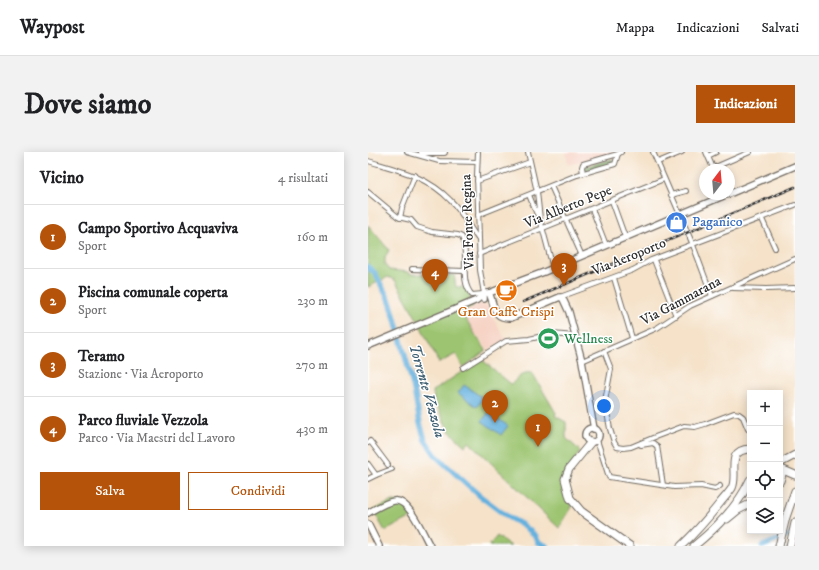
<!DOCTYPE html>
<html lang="it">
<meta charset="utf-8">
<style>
body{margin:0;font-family:"IM FELL DW Pica",serif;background:#f2f2f2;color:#202124}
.controls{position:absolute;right:12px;bottom:12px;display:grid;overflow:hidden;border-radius:0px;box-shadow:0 2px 10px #0003}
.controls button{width:36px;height:36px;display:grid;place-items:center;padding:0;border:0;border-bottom:1px solid #e0e0e0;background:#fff;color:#202124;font:20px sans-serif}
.compass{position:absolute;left:331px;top:12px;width:36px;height:36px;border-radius:50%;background:#fff;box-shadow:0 2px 10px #0003;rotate:16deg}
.you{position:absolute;left:236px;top:254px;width:14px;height:14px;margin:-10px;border:3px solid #fff;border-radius:50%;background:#1a73e8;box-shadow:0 0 0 6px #1a73e833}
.badge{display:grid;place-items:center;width:26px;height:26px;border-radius:50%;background:#b45309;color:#fff;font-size:13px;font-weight:700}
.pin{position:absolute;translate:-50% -33px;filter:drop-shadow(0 1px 2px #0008)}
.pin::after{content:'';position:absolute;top:21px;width:14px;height:12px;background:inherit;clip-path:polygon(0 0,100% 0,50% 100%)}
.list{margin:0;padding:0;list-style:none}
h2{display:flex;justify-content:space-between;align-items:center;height:52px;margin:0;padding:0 16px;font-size:17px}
h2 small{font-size:13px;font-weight:400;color:#757577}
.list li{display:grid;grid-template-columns:26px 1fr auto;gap:12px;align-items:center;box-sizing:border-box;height:64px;padding:0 16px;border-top:1px solid #e0e0e0}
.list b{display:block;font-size:15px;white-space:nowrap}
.list p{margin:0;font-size:13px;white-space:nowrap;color:#757577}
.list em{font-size:13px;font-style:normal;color:#757577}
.actions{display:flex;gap:8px;padding:12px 16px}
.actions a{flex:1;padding:9px 0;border:1px solid #b45309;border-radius:0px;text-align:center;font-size:14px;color:#b45309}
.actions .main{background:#b45309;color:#fff}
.icon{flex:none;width:22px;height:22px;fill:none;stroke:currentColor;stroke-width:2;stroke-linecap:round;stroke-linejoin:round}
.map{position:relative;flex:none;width:427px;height:394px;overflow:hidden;border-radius:0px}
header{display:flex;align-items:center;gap:24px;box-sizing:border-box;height:56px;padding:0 20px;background:#fff;border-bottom:1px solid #e0e0e0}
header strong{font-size:19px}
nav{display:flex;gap:22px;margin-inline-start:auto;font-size:14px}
.intro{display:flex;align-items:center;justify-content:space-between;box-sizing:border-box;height:96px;padding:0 24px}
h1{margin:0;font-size:28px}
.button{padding:10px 18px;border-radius:0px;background:#b45309;color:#fff;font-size:14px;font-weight:700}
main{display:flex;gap:24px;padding:0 24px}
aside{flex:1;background:#fff;border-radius:0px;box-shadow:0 2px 10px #0003}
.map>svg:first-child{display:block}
.built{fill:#f6d2c3}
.green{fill:#9dc571;stroke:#64784e}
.forest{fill:#7eaa63;stroke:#546a47}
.water{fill:#65b1de;stroke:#486e84}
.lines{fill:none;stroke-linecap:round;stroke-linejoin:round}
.river{stroke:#65b1de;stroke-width:5.5}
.street-casing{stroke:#726b62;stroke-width:6}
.secondary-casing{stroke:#726b62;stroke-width:8}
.primary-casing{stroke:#726b62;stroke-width:8}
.highway-casing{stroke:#726b62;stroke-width:9}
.street{stroke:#fff;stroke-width:4}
.secondary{stroke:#fff;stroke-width:5.5}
.primary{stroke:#fff;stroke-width:6}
.highway{stroke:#fff;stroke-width:7}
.rail-casing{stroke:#2b2b2b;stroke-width:2.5}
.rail{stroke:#fff;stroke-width:1;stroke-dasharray:3;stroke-linecap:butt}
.labels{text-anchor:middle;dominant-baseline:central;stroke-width:3;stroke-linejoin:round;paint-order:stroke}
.street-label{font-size:14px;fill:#2b2b2b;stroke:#fff}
.shop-label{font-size:14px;fill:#366cbe;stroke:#fff;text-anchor:start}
.food-label{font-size:14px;fill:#c56008;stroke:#fff}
.leisure-label{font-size:14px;fill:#27864d;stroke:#fff;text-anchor:start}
.water-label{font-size:15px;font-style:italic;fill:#426173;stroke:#fff}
</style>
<header>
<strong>Waypost</strong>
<nav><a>Mappa</a><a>Indicazioni</a><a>Salvati</a></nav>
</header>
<div class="intro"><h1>Dove siamo</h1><a class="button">Indicazioni</a></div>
<main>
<aside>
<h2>Vicino<small>4 risultati</small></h2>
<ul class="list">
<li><span class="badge">1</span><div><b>Campo Sportivo Acquaviva</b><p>Sport</p></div><em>160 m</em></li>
<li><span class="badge">2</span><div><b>Piscina comunale coperta</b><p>Sport</p></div><em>230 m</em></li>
<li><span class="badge">3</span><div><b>Teramo</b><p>Stazione · Via Aeroporto</p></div><em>270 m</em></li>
<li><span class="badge">4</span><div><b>Parco fluviale Vezzola</b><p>Parco · Via Maestri del Lavoro</p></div><em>430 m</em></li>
</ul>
<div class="actions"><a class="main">Salva</a><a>Condividi</a></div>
</aside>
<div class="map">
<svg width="427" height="394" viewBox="0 0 427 394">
<rect width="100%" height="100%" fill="#fff"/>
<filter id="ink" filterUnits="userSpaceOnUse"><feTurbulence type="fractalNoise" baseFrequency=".025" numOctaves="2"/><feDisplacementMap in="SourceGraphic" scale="8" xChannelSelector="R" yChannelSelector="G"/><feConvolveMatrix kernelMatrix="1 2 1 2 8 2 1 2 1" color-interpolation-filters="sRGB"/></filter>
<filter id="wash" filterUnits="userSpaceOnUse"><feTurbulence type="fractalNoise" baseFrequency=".012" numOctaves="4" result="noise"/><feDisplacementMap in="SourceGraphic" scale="16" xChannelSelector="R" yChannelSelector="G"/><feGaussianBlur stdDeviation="0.9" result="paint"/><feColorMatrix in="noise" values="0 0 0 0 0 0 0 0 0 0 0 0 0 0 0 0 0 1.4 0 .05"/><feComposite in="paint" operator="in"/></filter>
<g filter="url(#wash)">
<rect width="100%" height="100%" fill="#f5e2c9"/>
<g class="built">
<polygon points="198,0 248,0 200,13"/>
<polygon points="112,151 121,155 125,166 138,188 120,198 110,183 108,184 94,160"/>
</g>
<g class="green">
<polygon points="0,73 21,98 17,106 17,113 21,118 41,120 42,122 86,123 88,135 98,135 105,155 94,160 108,184 118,198 95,216 88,202 71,211 50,169 27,128 20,125 0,135"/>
<path d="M113,207L143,232C150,227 156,217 165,222L188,261L187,264L198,270V286L212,299L195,327V340L204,355L191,376L101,290L97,294L81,279L66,248L65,239Z"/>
<polygon points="25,349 33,350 46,364 17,379 5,358"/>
<polygon points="129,384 143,394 121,394"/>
</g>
<polygon class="forest" points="244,7 245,11 218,19 216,15"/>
<g class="water">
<polygon points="96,233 115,246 109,255 90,241"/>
<polygon points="121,260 140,274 133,283 114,269"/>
</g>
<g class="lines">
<g class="river">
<polyline points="0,115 7,121 23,152 46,237 52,271 57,288 69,305 112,344 140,365 156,374 168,384 170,390 179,394"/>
<polyline points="394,394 427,381"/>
</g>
</g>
</g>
<g filter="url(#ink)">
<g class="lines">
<defs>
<g id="street">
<polyline points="39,0 71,9 109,10"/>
<polyline points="110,0 109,23 112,118 116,142"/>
<polyline points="160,0 169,40 172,67 185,116"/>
<polyline points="285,0 325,93 344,144"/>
<polyline points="338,0 345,16 382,0"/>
<polyline points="340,4 348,0"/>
<path d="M0,9C30,18 59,24 82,48C94,59 101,75 111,88"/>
<polyline points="290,10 314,0"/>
<polyline points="215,21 214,15 215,12 250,2"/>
<polyline points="109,29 162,10"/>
<polyline points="183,34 214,104"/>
<path d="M0,40L30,65L43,68L49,75L64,80L90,83L94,85C102,103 90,127 104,143L115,142"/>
<polyline points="161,43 168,60 172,67"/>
<polyline points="303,43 318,39"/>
<polyline points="244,49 257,85"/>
<polyline points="224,57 238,93"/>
<polyline points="110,63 209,23 247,12 250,2 253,0"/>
<polyline points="32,66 34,56 47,23"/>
<polyline points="394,67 407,96"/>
<polyline points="111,102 296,27"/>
<polyline points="286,108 308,164"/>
<polyline points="44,117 96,119"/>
<polyline points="246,126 264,186"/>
<polyline points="365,136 398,137 427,136"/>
<polyline points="192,145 265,118 283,108 427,53"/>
<polyline points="236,199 243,217 237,249 242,277 246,290 249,295 255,296 263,295 287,285 316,274 327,275 337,272 366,261 371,262 375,265 380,277"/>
<polyline points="214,209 289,176 322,154 427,107"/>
<polyline points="95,216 138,189 161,187 184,182 207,184"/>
<polyline points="229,288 241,325 306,335 333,334 347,337 352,334"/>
<polyline points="0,291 2,289 20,313"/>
<polyline points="273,293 285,291 289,294 295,333"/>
<polyline points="0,312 8,323 0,327"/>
<polyline points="8,323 24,317"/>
</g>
<g id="secondary">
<polyline points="361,42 427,14"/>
<polyline points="121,141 176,120 360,42"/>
<path d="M116,147V142L118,141H121C127,153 124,167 143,166L192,145L195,147L201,160L214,209L226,277"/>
<polyline points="0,194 109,148 115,143"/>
<circle cx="224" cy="283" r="7"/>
<path d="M0,361C7,357 18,350 26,349C41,346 55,382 62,394"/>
<polyline points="0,372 11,394"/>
</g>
<polyline id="primary" points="54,0 76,0"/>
<g id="highway">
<polyline points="223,290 201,317 197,327 202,346 213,359 262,394"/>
<polyline points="412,311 427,303"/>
<polyline points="412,316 414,322 412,329"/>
<polyline points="413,317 427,323"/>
<polyline points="359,367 370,358 382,352"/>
<path d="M313,394C327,381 340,366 352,351C356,346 361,341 364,336C371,322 356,298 382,297"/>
<path d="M326,394C348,376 370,355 382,328"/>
<polyline points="411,394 418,365 427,339"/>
<polyline points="422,394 427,371"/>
</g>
</defs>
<use href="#street" class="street-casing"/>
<use href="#secondary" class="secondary-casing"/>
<use href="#primary" class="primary-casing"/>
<use href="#highway" class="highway-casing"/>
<use href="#street" class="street"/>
<use href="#secondary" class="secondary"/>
<use href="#primary" class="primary"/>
<use href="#highway" class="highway"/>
<defs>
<polyline id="rail" points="155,150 427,35"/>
</defs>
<use href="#rail" class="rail-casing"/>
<use href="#rail" class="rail"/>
</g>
</g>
<defs>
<symbol id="shop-disc" viewBox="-11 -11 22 22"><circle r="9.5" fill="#3f7fe0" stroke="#fff"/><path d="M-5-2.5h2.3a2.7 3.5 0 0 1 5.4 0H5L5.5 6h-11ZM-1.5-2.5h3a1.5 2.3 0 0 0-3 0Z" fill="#fff"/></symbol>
<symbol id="cafe-disc" viewBox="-11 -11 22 22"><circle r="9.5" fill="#e8710a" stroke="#fff"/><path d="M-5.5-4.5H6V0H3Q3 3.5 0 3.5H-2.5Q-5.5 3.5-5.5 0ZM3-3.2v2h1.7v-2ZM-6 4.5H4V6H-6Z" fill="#fff"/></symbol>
<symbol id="stadium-disc" viewBox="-11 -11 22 22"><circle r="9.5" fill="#2e9e5b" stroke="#fff"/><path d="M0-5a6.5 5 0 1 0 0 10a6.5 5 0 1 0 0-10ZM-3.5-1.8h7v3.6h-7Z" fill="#fff"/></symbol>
</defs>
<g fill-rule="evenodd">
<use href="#shop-disc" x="296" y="58" width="25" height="25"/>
<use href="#cafe-disc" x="126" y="126" width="25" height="25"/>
<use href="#stadium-disc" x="168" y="174" width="25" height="25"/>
</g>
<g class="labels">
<g class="street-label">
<text transform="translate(200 55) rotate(-22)">Via Alberto Pepe</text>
<text transform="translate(100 70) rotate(-92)">Via Fonte Regina</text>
<text transform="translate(261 105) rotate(-22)">Via Aeroporto</text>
<text transform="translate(313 149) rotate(-28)">Via Gammarana</text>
</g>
<g class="shop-label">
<text x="324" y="70">Paganico</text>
</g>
<g class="food-label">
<text x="138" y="160">Gran Caffè Crispi</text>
</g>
<g class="leisure-label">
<text x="196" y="187">Wellness</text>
</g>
<g class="water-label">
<text transform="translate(59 239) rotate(74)">Torrente Vezzola</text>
</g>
</g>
</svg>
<div class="controls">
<button>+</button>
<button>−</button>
<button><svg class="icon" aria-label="locate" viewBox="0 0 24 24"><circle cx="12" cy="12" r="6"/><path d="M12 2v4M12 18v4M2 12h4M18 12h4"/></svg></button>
<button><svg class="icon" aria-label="layers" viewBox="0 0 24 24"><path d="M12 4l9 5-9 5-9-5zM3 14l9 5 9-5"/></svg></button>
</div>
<svg class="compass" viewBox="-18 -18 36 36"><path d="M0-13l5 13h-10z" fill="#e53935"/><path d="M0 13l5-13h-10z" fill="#757577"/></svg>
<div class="you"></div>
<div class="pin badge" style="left:170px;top:295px">1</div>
<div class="pin badge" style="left:127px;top:271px">2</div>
<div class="pin badge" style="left:196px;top:134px">3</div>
<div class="pin badge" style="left:67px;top:140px">4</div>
</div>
</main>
